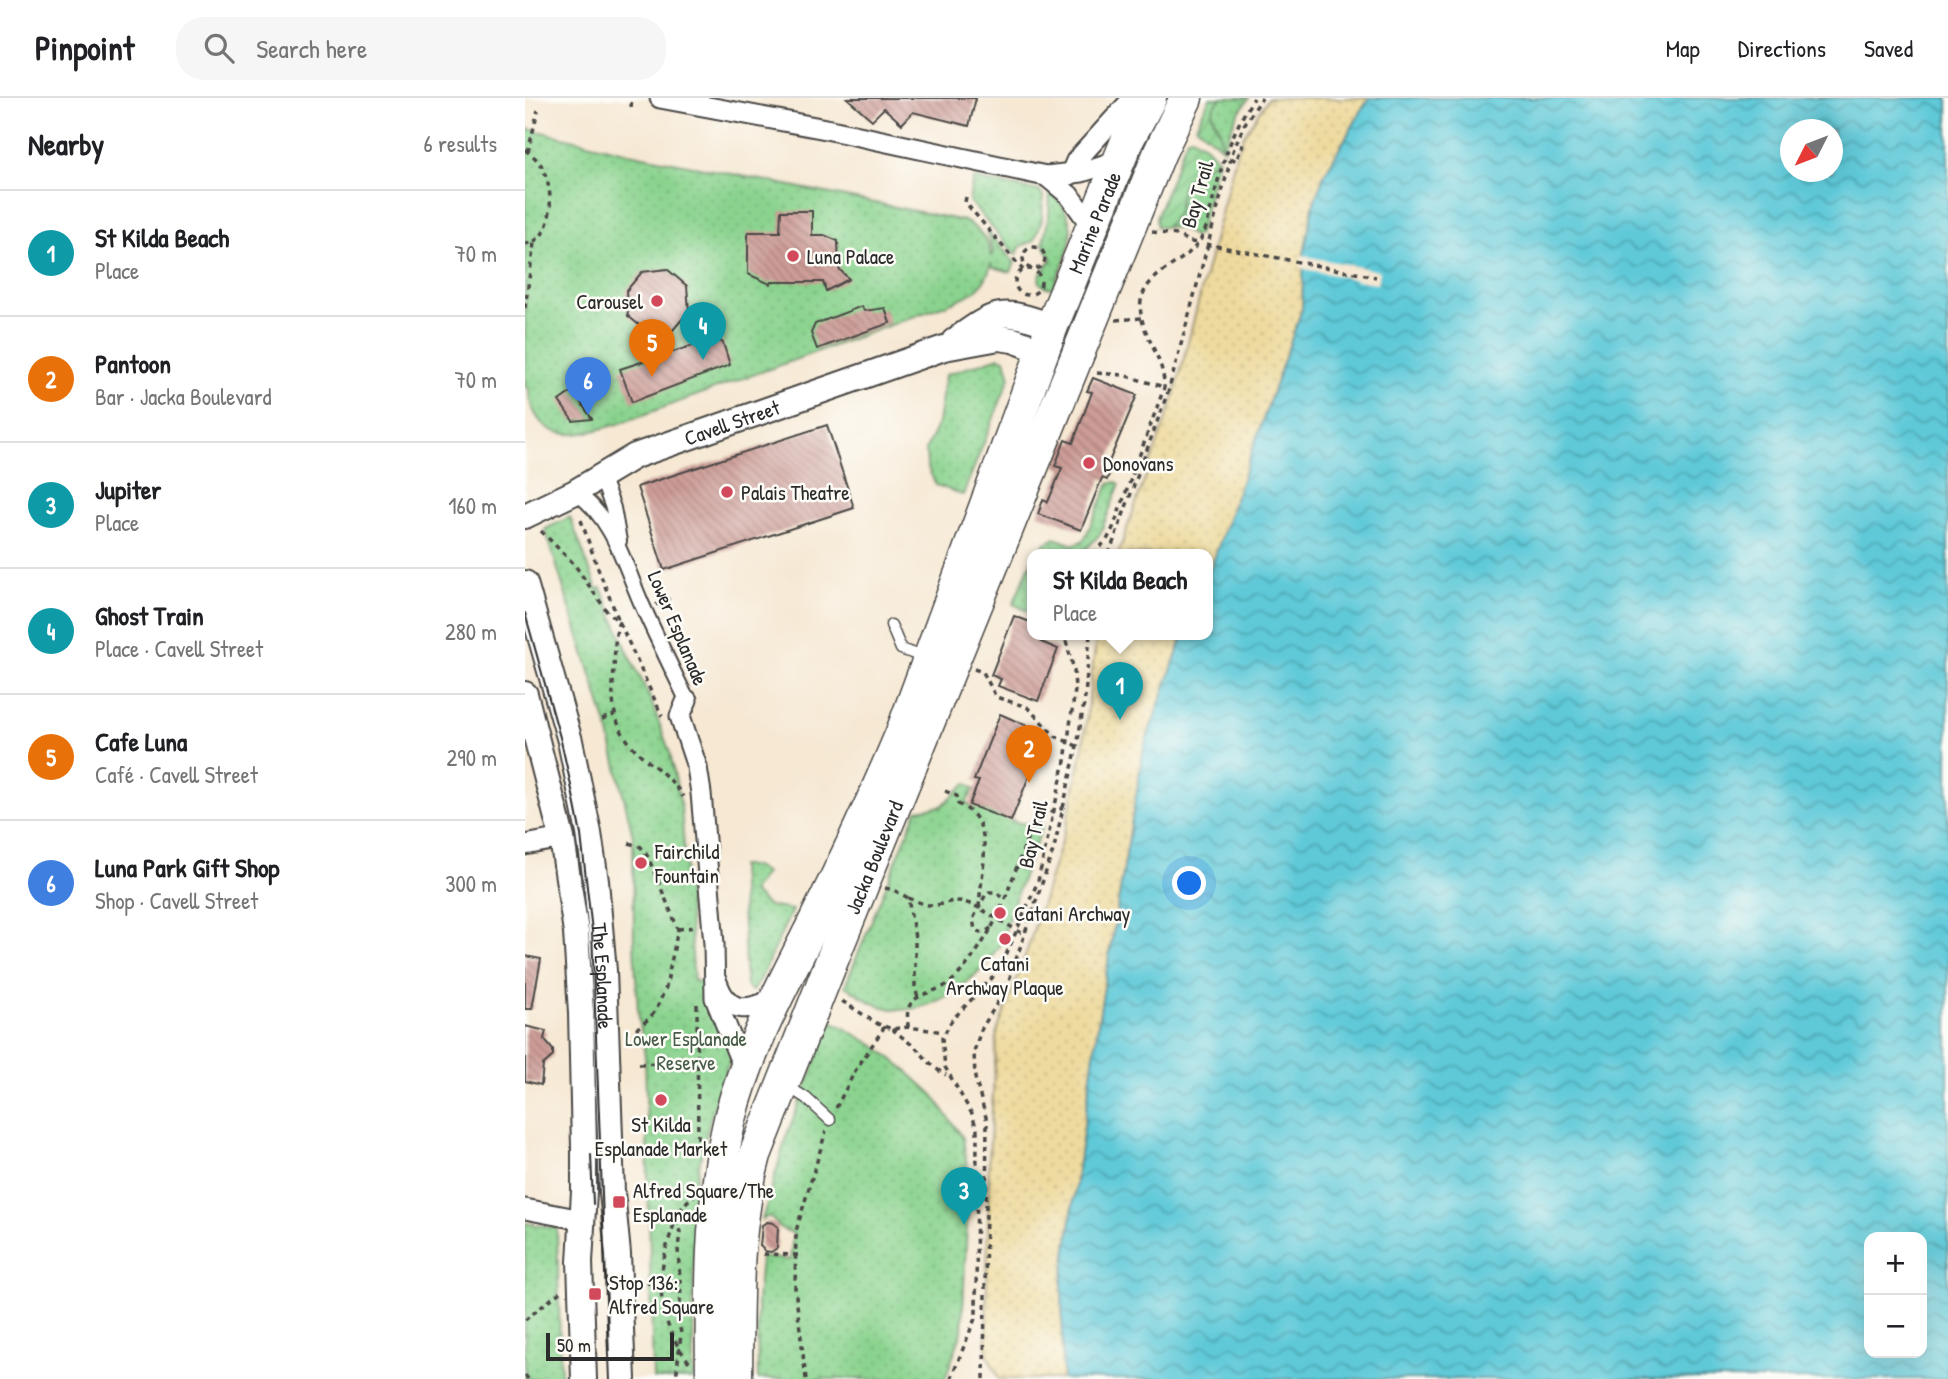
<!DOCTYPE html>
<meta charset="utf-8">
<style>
body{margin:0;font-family:"Patrick Hand",sans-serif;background:#f6f6f6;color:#202124}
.controls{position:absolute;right:21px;bottom:21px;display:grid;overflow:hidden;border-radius:14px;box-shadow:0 7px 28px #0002}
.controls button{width:63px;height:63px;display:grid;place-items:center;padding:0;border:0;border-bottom:2px solid #e0e0e0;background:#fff;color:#202124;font:35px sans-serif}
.compass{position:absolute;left:1255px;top:21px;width:63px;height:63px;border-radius:50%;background:#fff;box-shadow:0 7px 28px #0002;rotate:228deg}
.scale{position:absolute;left:21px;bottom:18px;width:128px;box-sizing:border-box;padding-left:7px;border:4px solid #2b2b2b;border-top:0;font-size:19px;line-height:24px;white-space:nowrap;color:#2b2b2b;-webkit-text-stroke:5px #fdfcf7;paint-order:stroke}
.you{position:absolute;left:665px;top:786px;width:24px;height:24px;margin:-18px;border:5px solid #fff;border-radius:50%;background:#1a73e8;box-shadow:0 0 0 10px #1a73e833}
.badge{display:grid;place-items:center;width:46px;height:46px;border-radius:50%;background:#0b8043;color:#fff;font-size:23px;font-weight:700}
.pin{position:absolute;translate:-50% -58px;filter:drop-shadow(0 2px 4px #0008)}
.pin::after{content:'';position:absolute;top:37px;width:24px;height:21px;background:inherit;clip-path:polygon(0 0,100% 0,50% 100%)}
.popup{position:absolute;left:502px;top:451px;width:186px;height:91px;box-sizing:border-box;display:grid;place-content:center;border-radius:14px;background:#fff;filter:drop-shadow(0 2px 5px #0005);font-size:23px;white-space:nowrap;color:#757577}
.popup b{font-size:26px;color:#202124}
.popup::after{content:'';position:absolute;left:50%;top:100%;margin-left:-14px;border:14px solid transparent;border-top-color:#fff}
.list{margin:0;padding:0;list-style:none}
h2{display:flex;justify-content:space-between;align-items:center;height:91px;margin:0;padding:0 28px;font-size:30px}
h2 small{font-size:23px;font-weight:400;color:#757577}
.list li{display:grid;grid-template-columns:46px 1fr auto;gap:21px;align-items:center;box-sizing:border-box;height:126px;padding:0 28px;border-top:2px solid #e0e0e0}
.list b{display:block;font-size:26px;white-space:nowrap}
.list p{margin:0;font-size:23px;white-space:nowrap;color:#757577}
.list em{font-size:23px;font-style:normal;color:#757577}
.icon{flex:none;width:38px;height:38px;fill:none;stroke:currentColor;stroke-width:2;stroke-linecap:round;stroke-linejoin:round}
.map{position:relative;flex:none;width:1423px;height:1281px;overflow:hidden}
header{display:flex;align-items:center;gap:42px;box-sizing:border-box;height:98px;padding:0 35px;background:#fff;border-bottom:2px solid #e0e0e0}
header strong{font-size:33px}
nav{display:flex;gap:38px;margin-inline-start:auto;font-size:24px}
.search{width:490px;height:63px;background:#f6f6f6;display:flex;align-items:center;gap:18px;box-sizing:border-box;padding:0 24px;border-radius:28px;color:#757577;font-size:26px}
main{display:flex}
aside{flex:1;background:#fff}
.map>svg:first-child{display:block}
.grass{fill:url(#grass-dots);stroke:#5a7f5c;stroke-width:2}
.sand{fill:url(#sand-dots);stroke:#8c8264;stroke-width:2}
.garden{fill:url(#garden-furrows);stroke:#5a7f5c;stroke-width:2}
.water{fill:url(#water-waves);stroke:#447a82;stroke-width:2;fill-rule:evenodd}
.pier{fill:#f6e8d3}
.building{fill:url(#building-back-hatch)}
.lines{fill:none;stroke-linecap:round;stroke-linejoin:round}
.service-casing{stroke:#494744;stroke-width:13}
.pedestrian-casing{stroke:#494744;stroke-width:18}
.minor-casing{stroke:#494744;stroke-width:23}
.tertiary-casing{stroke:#494744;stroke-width:28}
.primary-casing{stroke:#494744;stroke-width:35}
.path{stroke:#494744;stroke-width:3.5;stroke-dasharray:5 5;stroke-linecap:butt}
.service{stroke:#fff;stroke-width:10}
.pedestrian{stroke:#fff;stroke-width:14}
.minor{stroke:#fff;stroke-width:19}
.tertiary{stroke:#fff;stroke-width:24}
.primary{stroke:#fff;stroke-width:32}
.tram{stroke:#2b2b2b;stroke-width:2}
.path-bridge{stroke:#494744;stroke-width:3.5;stroke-dasharray:5 5;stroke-linecap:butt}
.poi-dot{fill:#d1495b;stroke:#fdfcf7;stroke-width:2.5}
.labels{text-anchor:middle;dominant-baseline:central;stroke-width:5;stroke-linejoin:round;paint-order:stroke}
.street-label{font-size:21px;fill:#2b2b2b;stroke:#fdfcf7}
.poi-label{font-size:21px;fill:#2b2b2b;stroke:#fdfcf7;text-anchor:start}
.park-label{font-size:21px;fill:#485d49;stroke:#fdfcf7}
</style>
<header>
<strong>Pinpoint</strong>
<div class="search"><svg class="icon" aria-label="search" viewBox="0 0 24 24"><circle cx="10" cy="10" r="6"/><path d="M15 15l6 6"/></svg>Search here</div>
<nav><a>Map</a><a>Directions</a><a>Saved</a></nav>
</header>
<main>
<aside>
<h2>Nearby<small>6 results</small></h2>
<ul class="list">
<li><span class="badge" style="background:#0f9aa8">1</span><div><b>St Kilda Beach</b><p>Place</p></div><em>70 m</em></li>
<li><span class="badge" style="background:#e8710a">2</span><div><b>Pantoon</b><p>Bar · Jacka Boulevard</p></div><em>70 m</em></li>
<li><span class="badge" style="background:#0f9aa8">3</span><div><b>Jupiter</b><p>Place</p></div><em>160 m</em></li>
<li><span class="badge" style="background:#0f9aa8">4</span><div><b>Ghost Train</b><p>Place · Cavell Street</p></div><em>280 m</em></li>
<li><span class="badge" style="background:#e8710a">5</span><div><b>Cafe Luna</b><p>Café · Cavell Street</p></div><em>290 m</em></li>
<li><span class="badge" style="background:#3f7fe0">6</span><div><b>Luna Park Gift Shop</b><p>Shop · Cavell Street</p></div><em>300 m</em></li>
</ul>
</aside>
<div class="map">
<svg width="1423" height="1281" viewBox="0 0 1423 1281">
<defs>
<pattern id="grass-dots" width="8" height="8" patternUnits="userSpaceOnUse" patternTransform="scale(1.75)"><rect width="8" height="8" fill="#8ad38e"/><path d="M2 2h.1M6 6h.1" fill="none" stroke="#77b57b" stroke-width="1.8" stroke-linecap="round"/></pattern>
<pattern id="sand-dots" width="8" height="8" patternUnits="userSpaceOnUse" patternTransform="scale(1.75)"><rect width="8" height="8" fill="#eeda9e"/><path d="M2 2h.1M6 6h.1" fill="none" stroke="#cb8" stroke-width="1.8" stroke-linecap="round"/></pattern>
<pattern id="garden-furrows" width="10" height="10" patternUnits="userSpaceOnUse" patternTransform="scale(1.75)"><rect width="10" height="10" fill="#8ad38e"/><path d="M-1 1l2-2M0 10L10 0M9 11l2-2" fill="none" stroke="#77b57b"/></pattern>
<pattern id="water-waves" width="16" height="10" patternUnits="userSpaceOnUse" patternTransform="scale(1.75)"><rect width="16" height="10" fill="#5ec9d8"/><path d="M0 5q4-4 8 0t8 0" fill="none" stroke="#4ea3af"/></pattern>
<pattern id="building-back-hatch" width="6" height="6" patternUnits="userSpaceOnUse" patternTransform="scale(1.75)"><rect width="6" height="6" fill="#ce9d98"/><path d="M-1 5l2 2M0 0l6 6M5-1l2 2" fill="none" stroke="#a7807c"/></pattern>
</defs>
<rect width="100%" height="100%" fill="#fdfcf7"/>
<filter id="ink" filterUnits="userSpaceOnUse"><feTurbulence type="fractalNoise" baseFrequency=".0143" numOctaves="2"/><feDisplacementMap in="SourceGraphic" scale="14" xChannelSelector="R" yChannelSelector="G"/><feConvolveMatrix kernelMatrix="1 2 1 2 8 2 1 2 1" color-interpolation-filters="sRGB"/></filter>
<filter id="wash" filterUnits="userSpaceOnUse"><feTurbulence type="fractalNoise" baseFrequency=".00686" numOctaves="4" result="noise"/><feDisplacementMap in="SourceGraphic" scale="28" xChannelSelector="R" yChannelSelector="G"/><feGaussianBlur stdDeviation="1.57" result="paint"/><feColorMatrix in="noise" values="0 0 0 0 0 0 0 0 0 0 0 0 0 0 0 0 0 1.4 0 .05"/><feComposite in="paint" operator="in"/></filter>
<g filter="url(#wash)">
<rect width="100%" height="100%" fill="#f6e8d3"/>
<g class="grass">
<polygon points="696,0 724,0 711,19 698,51 695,31 687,17 689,8"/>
<path d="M0,30L104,55L439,123C454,130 465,143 466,159L468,153L461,132L490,165L486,174L467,169L466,165C461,191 445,197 423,206L96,325C69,333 29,349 11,317C6,308 3,301 4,290L0,289Z"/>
<polygon points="693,61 674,135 669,139 657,131 641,129 652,116 658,86 665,78"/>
<polygon points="448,81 514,93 518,98 517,122 509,143 496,148 491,157 444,103"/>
<path d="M525,93C560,128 544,150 528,190C503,188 518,171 527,161L518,145L524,118Z"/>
<polygon points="474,259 480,261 485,279 438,397 411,387 402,368 401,351 413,325 420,277"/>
<polygon points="591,384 595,386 575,436 557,456 511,456 521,445 530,440 548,447 559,442 584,386"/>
<polygon points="45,419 72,491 76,490 103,554 125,600 145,655 156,708 169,883 182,883 207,955 185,1021 169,1088 168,1281 128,1281 120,958 113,914 109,847 108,738 83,631 20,431"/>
<polygon points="507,462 507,515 488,506"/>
<path d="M441,685L449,691L441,705L494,725L518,727C508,754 497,780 488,807C483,820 481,836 474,848C452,883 402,922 358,909C344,905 332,895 320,888L392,712L417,708Z"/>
<polygon points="215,768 228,768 240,775 227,794 243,808 267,812 235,882 227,893 221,888"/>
<polygon points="307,923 352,949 381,972 408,997 438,1040 444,1082 437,1233 420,1281 233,1281 232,1204 236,1159 265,1162 268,1135 257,1131 244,1118 237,1122 262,1036"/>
<polygon points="0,1125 32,1130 36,1281 0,1281"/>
</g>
<g class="sand">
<polygon points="743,0 844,0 799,77 788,108 779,156 777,211 683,478 682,456 593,456 649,299 711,57 718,39"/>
<polygon points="577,536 659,536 619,649 575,913 537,1185 538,1281 474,1281 463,1258 461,1246 464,1059 472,934 501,856 541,728 558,650 571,542"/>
</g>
<g class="garden">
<path d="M685,0H696L689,8L687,17C691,29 699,36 696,49L671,28Z"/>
<polygon points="667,39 681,48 693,61 665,78 658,86 652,116 641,129 632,129 631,120 662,40"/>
</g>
<path class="water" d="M844,0H1423V1281H538L537,1185L575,913L619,649L659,536H682L683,478L777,211L779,156L788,108L799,77ZM1266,32H1308V74H1266ZM1344,1139H1397V1255H1344Z"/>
<polygon class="pier" points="776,157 854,173 852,186 775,170"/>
<g id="blocks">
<g class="building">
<polygon points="322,0 451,0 444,28 388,14 377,26 359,10 347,22"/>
<polygon points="256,113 287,113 287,137 299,137 313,143 314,171 324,181 301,193 298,184 246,184 245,186 223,176 223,134 255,134"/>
<polygon points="142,171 162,188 164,213 148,232 124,235 103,218 101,193 117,174"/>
<polygon points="337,208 339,213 360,210 365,225 292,251 286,235 290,226"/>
<polygon points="191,240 198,245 205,267 107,304 95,271"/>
<polygon points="568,280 612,297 583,366 587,368 582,382 577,380 556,432 513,416 518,402 523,404 537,370 530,368 540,342 548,345 567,294 562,293"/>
<polygon points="48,293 67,321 48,323 34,303"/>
<polygon points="302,327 329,410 139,472 112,389"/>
<polygon points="489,518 508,525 508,536 519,536 516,544 533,551 513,603 473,588 476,581 466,577"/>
<polygon points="475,616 521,636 486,723 444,707 454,683 449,682"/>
<polygon points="0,858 16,861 7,911 0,911"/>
<polygon points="0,928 21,933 19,941 28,952 28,958 18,967 16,987 0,983"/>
<polygon points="242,1124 248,1125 253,1129 252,1150 246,1154 240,1153 235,1148 237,1127"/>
</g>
</g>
</g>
<g filter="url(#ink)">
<use href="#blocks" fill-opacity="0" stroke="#494744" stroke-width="2"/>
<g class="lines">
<defs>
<g id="service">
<polyline points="366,527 376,551 400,560"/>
<polyline points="262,988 281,1000 305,1022"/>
</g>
<g id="pedestrian">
<polyline points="76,378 88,410 94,443"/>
<path d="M50,394C89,420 100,469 118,509C132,540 147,571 162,602"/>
</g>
<g id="minor">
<polyline points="135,0 301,31 521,78 557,74 594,62"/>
<polyline points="545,77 551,63 608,0"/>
<polyline points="521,78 544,97 567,129"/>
<polyline points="162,602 155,618 172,669 176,695 189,846 190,900 220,974"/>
<polyline points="0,747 37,740"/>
<path d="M192,884C204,919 225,912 251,900"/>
<polyline points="0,1111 57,1122"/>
</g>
<g id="tertiary">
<path d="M429,243C472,212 476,210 527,228"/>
<path id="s1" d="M0,418L50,394L110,358L419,250L474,240L488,242L518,253"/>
<path id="s2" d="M0,485L45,643L64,735L71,783L79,873L87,1094L93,1156L98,1281"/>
<polyline points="0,596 37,740 51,834 56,915 59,1050 59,1093 55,1164 59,1281"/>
</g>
<g id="primary">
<path id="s3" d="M187,1281C186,1195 185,1105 205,1021C222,953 257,888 289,825C320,763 349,701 376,637L527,228L602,43L625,0"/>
<path id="s4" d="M211,1281C212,1204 209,1132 230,1057L315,842L635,54L661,0"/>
</g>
</defs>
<use href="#service" class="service-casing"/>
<use href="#pedestrian" class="pedestrian-casing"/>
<use href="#minor" class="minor-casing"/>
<use href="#tertiary" class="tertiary-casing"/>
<use href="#primary" class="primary-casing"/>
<g class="path">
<polyline points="106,9 107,0"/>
<path d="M0,52C6,56 12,61 16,67C29,89 32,142 0,146"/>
<polyline points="3,54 13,12"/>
<polyline points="706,60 711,63 718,46"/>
<polyline points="441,99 440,104 498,172"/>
<polyline points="627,134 652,137 665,144 674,145"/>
<polyline points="681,146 851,179"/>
<circle cx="509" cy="160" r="11"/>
<circle cx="503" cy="184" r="13"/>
<polyline points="0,210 9,145"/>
<polyline points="591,222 617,220"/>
<polyline points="572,275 598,277 639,289"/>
<polyline points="56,422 72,468 94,523 137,618"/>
<path d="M16,433L49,466L83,515L94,523C89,538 90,556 89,572C85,614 90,636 124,664C137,674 150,685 158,699"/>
<path d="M568,456L582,442L588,430L639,290C641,259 611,232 616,203C622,172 663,166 677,139C683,128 685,111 689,98C698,62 708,31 729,0"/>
<polyline points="584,456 644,291 708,53 719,27 737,0"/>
<polyline points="131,507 145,500"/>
<polyline points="449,571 458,574 471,599 502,609 530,638 552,648"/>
<polyline points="77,621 89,617"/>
<path d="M420,693L432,698L433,706C474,723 455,776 454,810L500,837"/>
<polyline points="104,745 116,749 123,759 153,831 141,889 132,910 126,919 110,932"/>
<polyline points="360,790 369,792 383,800 390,840 390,888 393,900"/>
<path d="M383,800C390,802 398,807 405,807C430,807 425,796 454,810"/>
<polyline points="480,801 505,733 520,717 538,710"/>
<polyline points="153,831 171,829"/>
<polyline points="317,903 353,926 367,931 383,929 419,934"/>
<polyline points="172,906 173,1052"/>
<path d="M383,929C383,922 381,913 385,907C392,895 412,894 423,886C442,871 455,849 467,829C461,834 457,836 450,832L448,821L461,796L464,794H472L479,803"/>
<polyline points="367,931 391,950 410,970 421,977"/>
<polyline points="114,966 173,963"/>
<polyline points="311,1010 330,973 360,928"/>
<polyline points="150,1122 155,1134 153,1151 156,1199 152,1217 156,1235 151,1281"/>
<polyline points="238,1156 275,1157"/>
<polyline points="112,1186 135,1184"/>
<polyline points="0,1222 35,1194"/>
<path d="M164,1264C132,1223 130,1183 146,1135C151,1121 155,1107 169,1098"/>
<polyline points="0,1277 3,1281"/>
<polyline points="281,1281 270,1190 271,1133 301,1033"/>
<polyline points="426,1281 451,1218 452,1032 447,1016 420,969 417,940 427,922 467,880 478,864 513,783 540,663 550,592 549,572 539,536"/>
<polyline points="459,1281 462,1023 450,980 449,953 456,932 482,888 529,750 552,648 560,599 565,536"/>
</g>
<use href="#service" class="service"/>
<use href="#pedestrian" class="pedestrian"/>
<use href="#minor" class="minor"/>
<use href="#tertiary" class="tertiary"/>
<use href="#primary" class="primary"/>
<g class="tram">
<polyline points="0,515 36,643 47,692 56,737 67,833 84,1281"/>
<polyline points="66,1057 68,1106"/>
</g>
<polyline class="path-bridge" points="467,829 479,803"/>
</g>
</g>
<g class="poi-dot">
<circle cx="268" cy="158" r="7"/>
<circle cx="132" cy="203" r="7"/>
<circle cx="564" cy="365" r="7"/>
<circle cx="202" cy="394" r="7"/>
<circle cx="116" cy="765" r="7"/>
<circle cx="475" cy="815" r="7"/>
<circle cx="480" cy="841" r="7"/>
<circle cx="136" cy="1002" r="7"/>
<rect x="87" y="1097" width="14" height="14" rx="3.5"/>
<rect x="63" y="1189" width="14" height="14" rx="3.5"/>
</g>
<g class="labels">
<g class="street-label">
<text transform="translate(672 96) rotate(-74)">Bay Trail</text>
<text stroke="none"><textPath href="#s3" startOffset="1230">Marine Parade</textPath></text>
<text stroke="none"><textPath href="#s1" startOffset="228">Cavell Street</textPath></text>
<text transform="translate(153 530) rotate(67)">Lower Esplanade</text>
<text transform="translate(508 736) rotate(-77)">Bay Trail</text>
<text stroke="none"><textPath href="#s4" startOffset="546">Jacka Boulevard</textPath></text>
<text stroke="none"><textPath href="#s2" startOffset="402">The Esplanade</textPath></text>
</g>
<g class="poi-label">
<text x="282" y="158">Luna Palace</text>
<text x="118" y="203" text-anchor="end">Carousel</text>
<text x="578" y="365">Donovans</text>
<text x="216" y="394">Palais Theatre</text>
<text x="130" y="753">Fairchild<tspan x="130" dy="24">Fountain</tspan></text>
<text x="489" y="815">Catani Archway</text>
<text x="480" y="865" text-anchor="middle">Catani<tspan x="480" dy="24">Archway Plaque</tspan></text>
<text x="136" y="1026" text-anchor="middle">St Kilda<tspan x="136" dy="24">Esplanade Market</tspan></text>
<text x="108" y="1092">Alfred Square/The<tspan x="108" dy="24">Esplanade</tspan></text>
<text x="84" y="1184">Stop 136:<tspan x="84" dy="24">Alfred Square</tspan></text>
</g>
<g class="park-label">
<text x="161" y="940">Lower Esplanade<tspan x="161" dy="24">Reserve</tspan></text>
</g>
</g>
</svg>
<div class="controls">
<button>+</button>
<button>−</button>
</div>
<svg class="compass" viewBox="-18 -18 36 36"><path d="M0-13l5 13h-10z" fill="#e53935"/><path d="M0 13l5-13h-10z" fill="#757577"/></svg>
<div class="scale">50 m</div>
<div class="you"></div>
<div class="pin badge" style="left:595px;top:622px;background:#0f9aa8">1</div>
<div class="popup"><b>St Kilda Beach</b>Place</div>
<div class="pin badge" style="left:504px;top:685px;background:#e8710a">2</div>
<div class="pin badge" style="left:439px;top:1127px;background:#0f9aa8">3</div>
<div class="pin badge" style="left:178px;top:262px;background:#0f9aa8">4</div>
<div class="pin badge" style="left:127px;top:279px;background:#e8710a">5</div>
<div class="pin badge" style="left:63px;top:317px;background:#3f7fe0">6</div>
</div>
</main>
